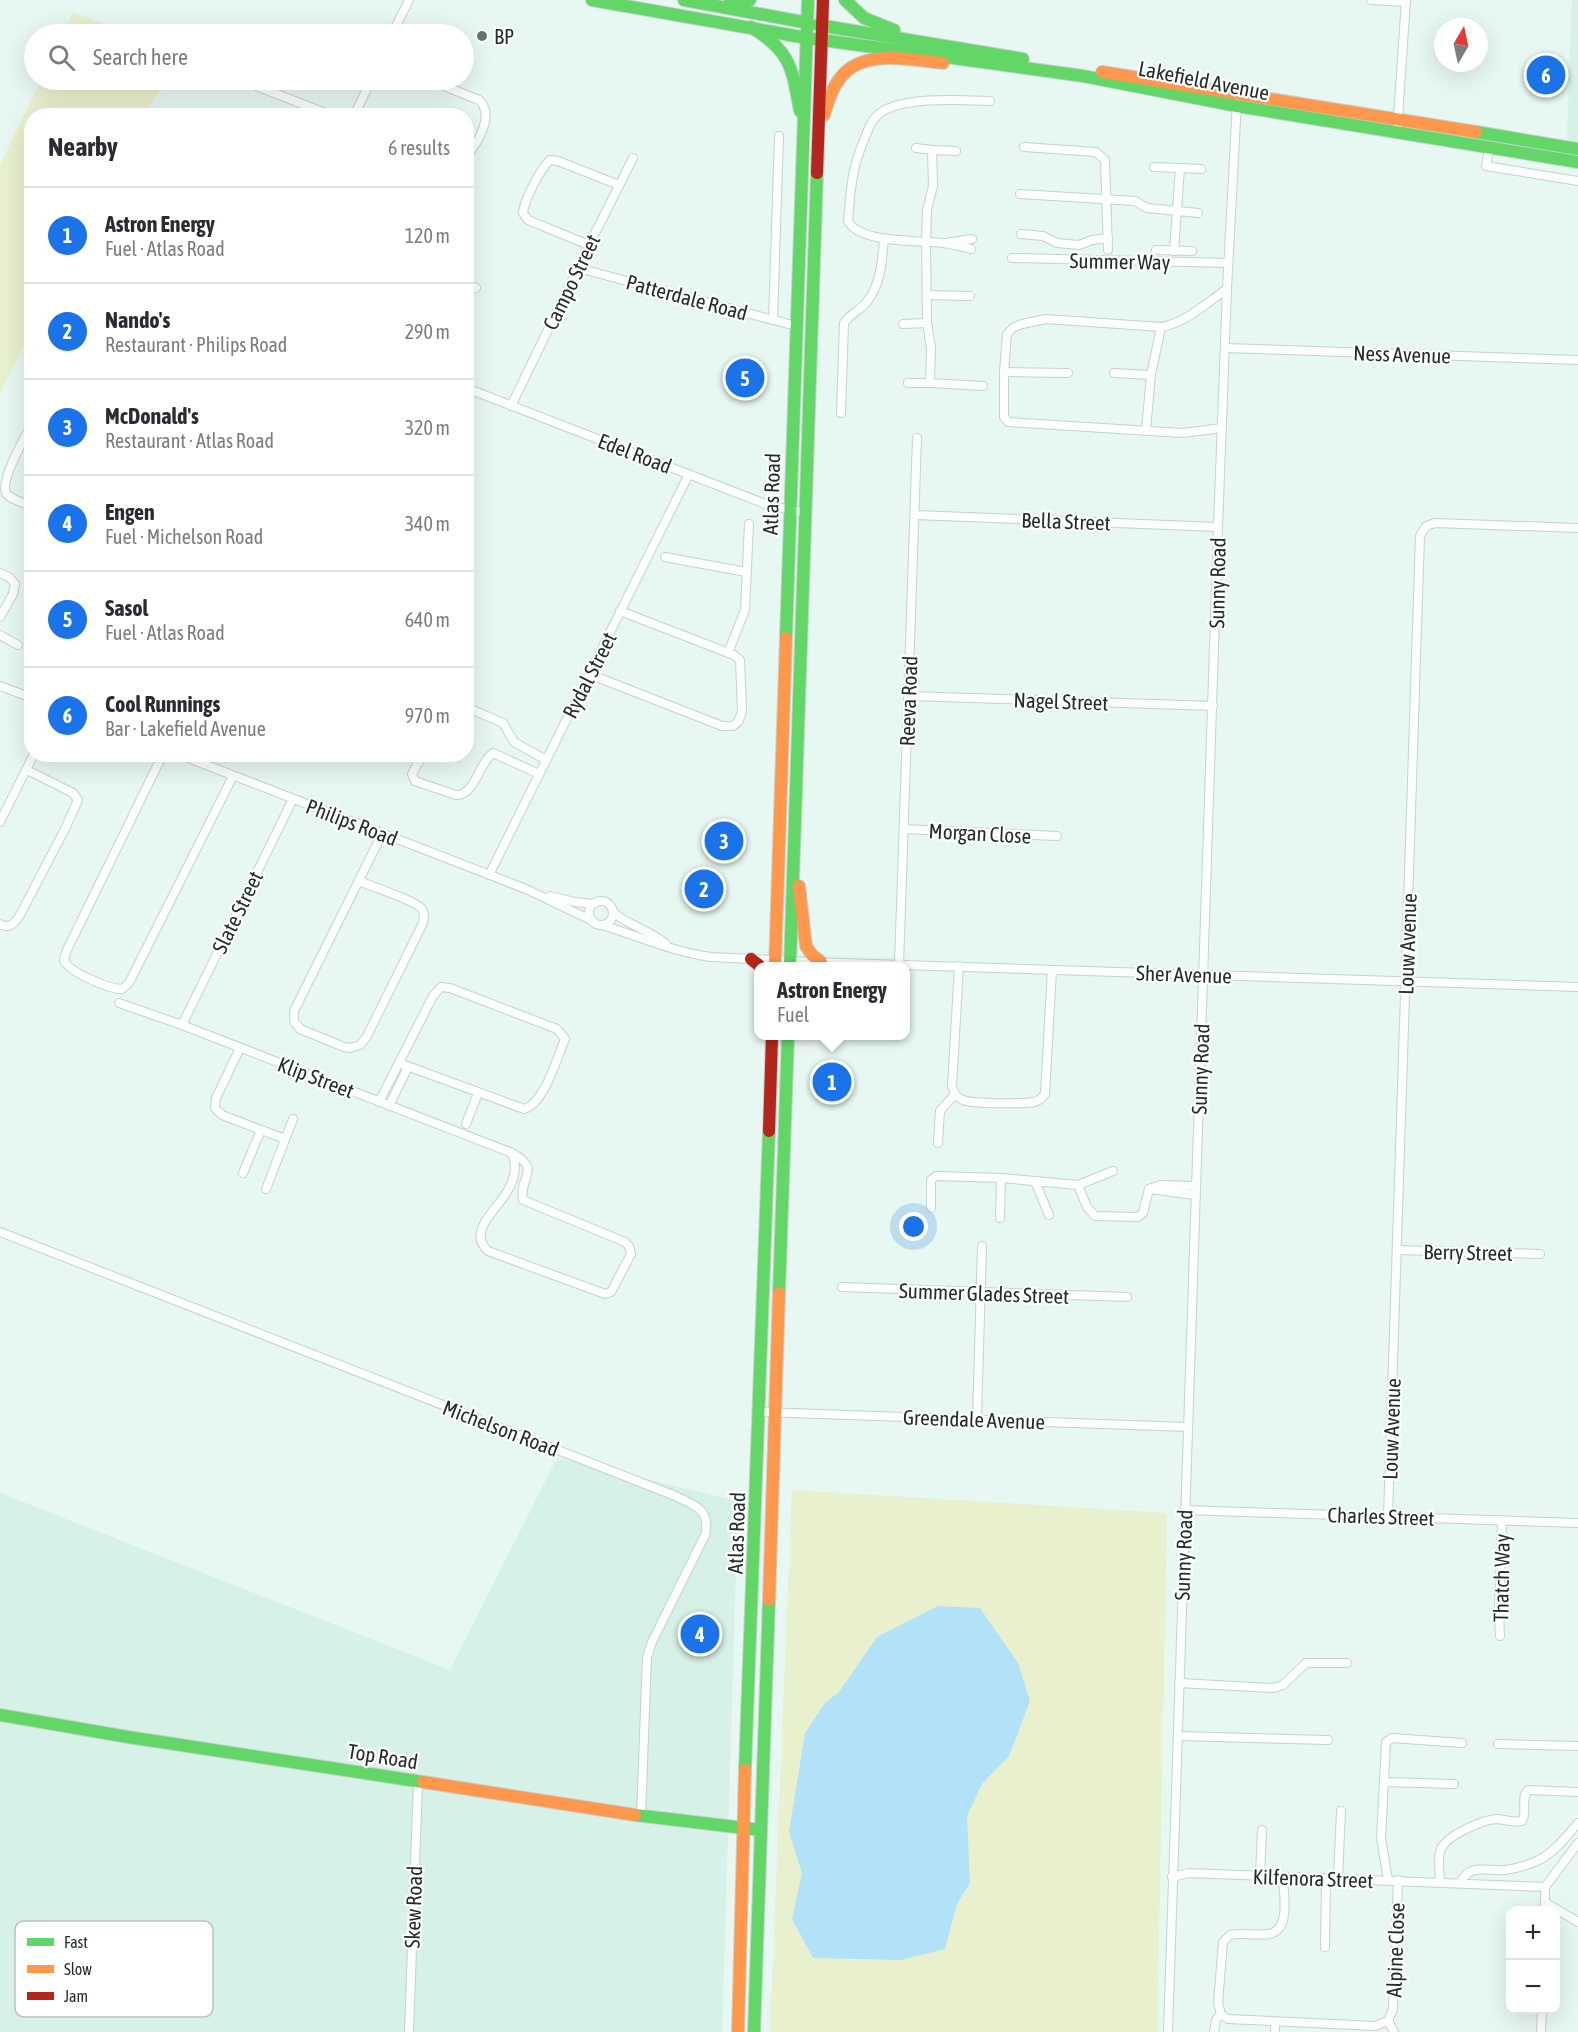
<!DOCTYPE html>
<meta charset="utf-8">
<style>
body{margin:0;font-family:"Asap Condensed",sans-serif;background:#f7f7f7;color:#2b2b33}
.controls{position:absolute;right:18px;bottom:18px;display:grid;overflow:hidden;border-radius:12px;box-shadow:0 6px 24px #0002}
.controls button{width:54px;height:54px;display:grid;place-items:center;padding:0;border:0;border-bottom:2px solid #e1e1e2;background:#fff;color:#2b2b33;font:30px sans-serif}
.compass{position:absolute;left:1434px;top:18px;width:54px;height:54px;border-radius:50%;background:#fff;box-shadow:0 6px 24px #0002;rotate:9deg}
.you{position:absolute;left:914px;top:1227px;width:21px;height:21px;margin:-15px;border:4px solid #fff;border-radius:50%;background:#1a73e8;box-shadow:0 0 0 9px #1a73e833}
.badge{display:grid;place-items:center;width:39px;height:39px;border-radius:50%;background:#1a73e8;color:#fff;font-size:20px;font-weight:700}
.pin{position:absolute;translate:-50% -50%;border:3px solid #fff;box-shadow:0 2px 6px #0006}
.popup{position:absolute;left:754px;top:962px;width:156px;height:78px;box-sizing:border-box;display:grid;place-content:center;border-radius:12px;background:#fff;filter:drop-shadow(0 2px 4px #0005);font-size:20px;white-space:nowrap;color:#7c7c81}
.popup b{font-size:22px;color:#2b2b33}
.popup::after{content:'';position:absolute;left:50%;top:100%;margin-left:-12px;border:12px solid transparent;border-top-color:#fff}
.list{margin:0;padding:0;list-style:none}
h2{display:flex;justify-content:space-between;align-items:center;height:78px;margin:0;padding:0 24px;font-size:26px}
h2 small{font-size:20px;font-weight:400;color:#7c7c81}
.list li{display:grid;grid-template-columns:39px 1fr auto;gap:18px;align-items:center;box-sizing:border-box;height:96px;padding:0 24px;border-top:2px solid #e1e1e2}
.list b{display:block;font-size:22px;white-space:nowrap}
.list p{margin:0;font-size:20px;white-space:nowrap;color:#7c7c81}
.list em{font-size:20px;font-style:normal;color:#7c7c81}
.icon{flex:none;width:33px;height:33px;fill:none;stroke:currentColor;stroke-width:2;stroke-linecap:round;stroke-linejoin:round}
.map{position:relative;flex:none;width:1578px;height:2032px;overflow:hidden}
.search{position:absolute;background:#fff;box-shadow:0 6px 24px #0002;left:24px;top:24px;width:450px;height:66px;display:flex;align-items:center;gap:15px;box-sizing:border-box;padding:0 21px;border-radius:33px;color:#7c7c81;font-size:22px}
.panel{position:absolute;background:#fff;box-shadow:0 6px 24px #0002;left:24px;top:108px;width:450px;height:654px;border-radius:24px}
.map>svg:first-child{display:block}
.built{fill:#d6f1e6}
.green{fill:#e9f0ce}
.water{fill:#b2e2f8}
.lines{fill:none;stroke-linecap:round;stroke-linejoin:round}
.street-casing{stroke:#c5d2cd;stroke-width:10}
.fast-casing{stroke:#c5d2cd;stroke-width:14}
.slow-casing{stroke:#c5d2cd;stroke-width:14}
.jam-casing{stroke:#c5d2cd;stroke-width:14}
.street{stroke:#fbfefd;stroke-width:8}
.fast{stroke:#63d668;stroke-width:12}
.slow{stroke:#ff974d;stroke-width:12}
.jam{stroke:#b3261e;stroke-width:12}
.poi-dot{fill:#687470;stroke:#fff;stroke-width:2}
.labels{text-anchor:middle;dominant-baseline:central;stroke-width:4.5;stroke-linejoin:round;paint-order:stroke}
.poi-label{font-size:21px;fill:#232e2a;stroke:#fff;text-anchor:start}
.street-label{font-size:21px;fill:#232e2a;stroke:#fff}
.key{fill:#fff;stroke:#bdc0bf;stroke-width:1.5}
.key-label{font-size:16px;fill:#232e2a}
</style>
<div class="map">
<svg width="1578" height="2032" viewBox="0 0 1578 2032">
<rect width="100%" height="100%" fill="#e7f7f1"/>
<g class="built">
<polygon points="1572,0 1578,0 1578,144 1567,142"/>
<polygon points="557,1458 738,1501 722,2032 0,2032 0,1493 450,1670"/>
</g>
<g class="green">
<polygon points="73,12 130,34 62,34"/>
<polygon points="41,80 167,80 144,115 32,116 31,331 0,394 0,165"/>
<polygon points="792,1490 1167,1513 1157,2032 770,2032"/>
</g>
<polygon class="water" points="938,1606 980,1608 1018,1663 1030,1701 1009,1756 982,1784 967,1816 970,1883 957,1904 945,1949 901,1960 813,1958 792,1919 802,1873 789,1832 805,1733 825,1703 839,1692 877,1637"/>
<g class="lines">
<defs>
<g id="street">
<polyline points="1371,0 1406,2"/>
<polyline points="392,34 409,0"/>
<polyline points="241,80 333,116"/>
<path d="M429,80L479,100C495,115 478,143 466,156"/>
<polyline points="354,116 371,80"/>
<polyline points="1397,132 1406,0"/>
<polyline points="1024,147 1096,152 1105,160 1108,250"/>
<polyline points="916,148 932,150"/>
<polyline points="1489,148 1486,166 1578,181"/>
<polyline points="956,151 932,150 933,186 927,210 926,242 927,323 931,348 930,383 983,386"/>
<polyline points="1154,167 1180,168 1174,251"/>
<polyline points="1180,168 1201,169"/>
<polyline points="1020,194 1135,201 1147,208 1198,213"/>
<polyline points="1021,234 1043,236 1057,243 1079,245 1092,240 1108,238"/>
<polyline points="946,243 972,239"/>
<path d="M589,245L528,220L523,213C524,200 541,168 550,160L558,161L619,185"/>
<path d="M971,249C961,247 952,244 943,243C921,240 860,244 848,221C851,188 851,171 864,140C868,130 871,120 880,113C904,96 961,100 990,101"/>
<polyline points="1156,250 1192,251"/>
<polyline points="1012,258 1228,263"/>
<polyline points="578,268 796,326"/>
<polyline points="466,284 476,288"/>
<polyline points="927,295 970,296"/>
<polyline points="773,320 779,136"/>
<polyline points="903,324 927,323"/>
<path d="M1161,327C1186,323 1206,303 1227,289"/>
<polyline points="1225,348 1578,360"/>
<polyline points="1004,372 1068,373"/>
<polyline points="1114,373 1151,375"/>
<polyline points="908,383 930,383"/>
<polyline points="466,388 768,505 805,513"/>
<polyline points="511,406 589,245 633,158"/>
<path d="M841,413L844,323C850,314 859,311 866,303C881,285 882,261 884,239"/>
<path d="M32,424C25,437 0,480 6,493C11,500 24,503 32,506"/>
<polyline points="1146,430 1151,375 1161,327 1046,319 1022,324 1014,327 1007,334 1004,372 1004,417 1008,422 1182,433 1222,428"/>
<polyline points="915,515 1218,527"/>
<polyline points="665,557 746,572"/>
<polyline points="0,573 9,577 15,584 13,594 0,617"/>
<polyline points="0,635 18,645"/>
<polyline points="728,653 745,610 749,524"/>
<polyline points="589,674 722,726 733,726 738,722 742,712 740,660 734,655 620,611"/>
<polyline points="0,686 32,698"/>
<polyline points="909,696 1213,706"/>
<polyline points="466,707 503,723 514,742 546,760"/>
<path d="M163,754L67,950L64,960C68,972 109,989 122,989L129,983L233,776"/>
<polyline points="178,754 526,889 593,921"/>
<path d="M423,754L412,774L415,781L456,795C475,796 479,762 493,753L539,774"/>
<polyline points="0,822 34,754"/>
<polyline points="904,829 1057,836"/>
<polyline points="489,875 689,474"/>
<path d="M359,881C372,887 415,900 422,909C425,914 424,918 423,923L367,1036L360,1045L350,1048L344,1047L300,1029L294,1021V1011L382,834"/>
<polyline points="550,896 575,902 594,904"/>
<circle cx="601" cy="913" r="12"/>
<path d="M613,912C629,926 650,930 666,944"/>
<path d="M0,924C10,929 14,924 20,915L65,829L78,800L73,793L27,770"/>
<path d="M602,925C638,936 673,952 711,957L812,962L1578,987"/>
<polyline points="899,964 917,438"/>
<path d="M959,966L952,1086C954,1093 957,1098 963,1100C973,1104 1024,1104 1034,1102C1039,1101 1042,1098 1045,1094L1052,970"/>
<path d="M119,1003L182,1025L512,1153C543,1170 518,1177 523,1200L625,1242L629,1246L631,1254L611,1292L605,1294L488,1251C466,1231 499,1208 508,1190C515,1179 517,1165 512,1153"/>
<polyline points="182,1025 293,799"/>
<polyline points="240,1048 216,1098 215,1108 222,1115 285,1139"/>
<path d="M379,1102L433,996L441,987L450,988L557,1029L565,1039C557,1058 544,1104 524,1109L399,1063"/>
<polyline points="389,1106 408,1067"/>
<polyline points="466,1124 478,1093"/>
<polyline points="938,1143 940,1111 955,1094"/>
<polyline points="1113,1171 1078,1185 1087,1207 1095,1216 1138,1217 1143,1213 1149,1189"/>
<polyline points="243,1173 261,1130"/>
<polyline points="1035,1181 1049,1215"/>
<polyline points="266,1189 293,1119"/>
<polyline points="1149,1189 1160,1185 1195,1186"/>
<polyline points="1150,1189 1195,1195"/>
<polyline points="931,1208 931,1180 936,1176 1001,1178 1078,1185"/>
<polyline points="1000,1218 1001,1178"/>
<path d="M0,1232L673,1495C692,1504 712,1509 705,1535L652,1642L647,1657L641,1816"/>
<polyline points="1397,1250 1540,1254"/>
<polyline points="842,1287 1127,1297"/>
<polyline points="760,1412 1188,1427"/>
<polyline points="977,1419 982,1246"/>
<polyline points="1184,1510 1578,1523"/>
<polyline points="1388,1516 1420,536 1426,526 1435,523 1578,528"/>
<polyline points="1500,1636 1499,1611 1502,1520"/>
<polyline points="1179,1683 1273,1688 1283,1685 1306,1663 1347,1663"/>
<polyline points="1178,1736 1328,1740"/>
<polyline points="1498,1744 1578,1746"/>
<polyline points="1385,1782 1454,1784"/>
<polyline points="1260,1876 1262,1830"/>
<polyline points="1172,1877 1189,1873 1545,1887"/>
<path d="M1283,1877C1283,1893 1292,1931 1268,1934C1255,1936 1242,1932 1230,1935L1223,1942L1218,2003L1221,2014L1228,2019L1375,2026L1388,2021L1393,2009L1398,1880"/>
<polyline points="1338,1878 1341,1811"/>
<polyline points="1388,1880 1381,1838 1386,1742 1392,1738 1462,1743"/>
<path d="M1440,1882C1440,1872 1437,1859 1441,1849C1447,1835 1484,1819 1498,1819C1507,1820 1514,1823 1522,1821C1528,1812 1520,1798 1528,1790L1578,1792"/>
<path d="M1460,1883C1471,1862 1486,1872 1505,1870C1515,1869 1527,1865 1537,1861C1554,1853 1566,1837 1578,1823"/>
<polyline points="1546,1903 1578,1922"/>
<polyline points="1545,1910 1545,1887 1578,1843"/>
<polyline points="1325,1947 1326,1878"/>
<polyline points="1388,2021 1394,2032"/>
<polyline points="409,2032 418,1782"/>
<polyline points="1168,2032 1218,527 1227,289 1237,102"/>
<polyline points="1214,2032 1216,2020 1221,2014"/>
<polyline points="1275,2032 1275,2022"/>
<polyline points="1541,2032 1542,2010"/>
</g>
<g id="fast">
<polyline points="592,0 807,38"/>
<polyline points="684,0 808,23"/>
<polyline points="730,0 750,0"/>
<polyline points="845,0 864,18 894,30"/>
<polyline points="818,25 1023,59"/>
<path d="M751,27C791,51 792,68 800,111"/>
<polyline points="815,39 1083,76 1237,106 1578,162"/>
<polyline points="1476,132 1578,149"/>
<polyline points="786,638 808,0"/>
<polyline points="790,966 817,173"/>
<polyline points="779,1293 788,1036"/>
<polyline points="0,1715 128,1737 423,1782"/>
<polyline points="745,1770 769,1131"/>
<polyline points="635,1815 761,1830"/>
<polyline points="754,2032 769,1600"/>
</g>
<g id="slow">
<polyline points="1102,72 1476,132"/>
<path d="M824,115C828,102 832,88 841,77C864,48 911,60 943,63"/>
<polyline points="799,886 806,946 812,955 821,962"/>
<polyline points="775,966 786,638"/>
<polyline points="769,1600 779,1293"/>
<polyline points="423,1782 635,1815"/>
<polyline points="738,2032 745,1770"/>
</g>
<g id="jam">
<polyline points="817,173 823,0"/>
<polyline points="751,959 760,966"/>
<polyline points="769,1131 772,1036"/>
</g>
</defs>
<use href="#street" class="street-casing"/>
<use href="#fast" class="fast-casing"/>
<use href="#slow" class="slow-casing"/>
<use href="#jam" class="jam-casing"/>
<use href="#street" class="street"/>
<use href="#fast" class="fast"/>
<use href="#slow" class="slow"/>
<use href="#jam" class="jam"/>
</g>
<circle class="poi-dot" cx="482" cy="36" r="6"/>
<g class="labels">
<g class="poi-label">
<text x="494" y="36">BP</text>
</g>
<g class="street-label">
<text transform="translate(1204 80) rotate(11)">Lakefield Avenue</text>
<text transform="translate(1120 261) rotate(1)">Summer Way</text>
<text transform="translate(571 282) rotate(-64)">Campo Street</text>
<text transform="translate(687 297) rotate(15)">Patterdale Road</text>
<text transform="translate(1402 354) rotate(2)">Ness Avenue</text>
<text transform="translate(635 453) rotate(21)">Edel Road</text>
<text transform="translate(771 494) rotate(-88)">Atlas Road</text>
<text transform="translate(1066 521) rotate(2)">Bella Street</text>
<text transform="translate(1217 583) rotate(-89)">Sunny Road</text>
<text transform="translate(589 675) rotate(-63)">Rydal Street</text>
<text transform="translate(908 701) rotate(-88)">Reeva Road</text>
<text transform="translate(1061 701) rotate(2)">Nagel Street</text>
<text transform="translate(352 822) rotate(21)">Philips Road</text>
<text transform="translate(980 833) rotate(3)">Morgan Close</text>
<text transform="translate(237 912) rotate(-64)">Slate Street</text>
<text transform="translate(1407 944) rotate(-88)">Louw Avenue</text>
<text transform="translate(1184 974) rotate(2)">Sher Avenue</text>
<text transform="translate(1200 1069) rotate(-88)">Sunny Road</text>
<text transform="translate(316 1077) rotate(21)">Klip Street</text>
<text transform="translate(1468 1252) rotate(1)">Berry Street</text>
<text transform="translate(984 1293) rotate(2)">Summer Glades Street</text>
<text transform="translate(974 1419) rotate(2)">Greendale Avenue</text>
<text transform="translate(501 1428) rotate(21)">Michelson Road</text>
<text transform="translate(1391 1429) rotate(-88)">Louw Avenue</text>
<text transform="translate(1381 1516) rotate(2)">Charles Street</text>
<text transform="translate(736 1533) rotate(-88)">Atlas Road</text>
<text transform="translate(1183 1555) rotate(-88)">Sunny Road</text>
<text transform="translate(1501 1578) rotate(-89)">Thatch Way</text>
<text transform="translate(383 1756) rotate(9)">Top Road</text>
<text transform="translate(1313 1878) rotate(2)">Kilfenora Street</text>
<text transform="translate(413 1907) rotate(-88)">Skew Road</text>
<text transform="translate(1395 1950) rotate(-88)">Alpine Close</text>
</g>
</g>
<rect x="15" y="1921" width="198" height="96" rx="9" class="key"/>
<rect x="27" y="1938" width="27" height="8" fill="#63d668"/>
<rect x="27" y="1965" width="27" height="8" fill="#ff974d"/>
<rect x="27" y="1992" width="27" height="8" fill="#b3261e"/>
<g class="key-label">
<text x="64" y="1948">Fast</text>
<text x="64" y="1975">Slow</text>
<text x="64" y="2002">Jam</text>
</g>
</svg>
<div class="controls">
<button>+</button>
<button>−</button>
</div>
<svg class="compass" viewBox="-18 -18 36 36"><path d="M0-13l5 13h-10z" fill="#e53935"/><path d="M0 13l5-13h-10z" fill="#7c7c81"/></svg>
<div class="you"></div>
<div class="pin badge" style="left:832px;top:1082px">1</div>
<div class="popup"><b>Astron Energy</b>Fuel</div>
<div class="pin badge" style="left:704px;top:889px">2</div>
<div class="pin badge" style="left:724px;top:841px">3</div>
<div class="pin badge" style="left:700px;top:1634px">4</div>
<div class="pin badge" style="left:745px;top:378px">5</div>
<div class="pin badge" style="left:1546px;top:75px">6</div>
<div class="search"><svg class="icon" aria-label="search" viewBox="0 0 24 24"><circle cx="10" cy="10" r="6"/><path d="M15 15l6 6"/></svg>Search here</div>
<section class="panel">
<h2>Nearby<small>6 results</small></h2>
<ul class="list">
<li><span class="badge">1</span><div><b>Astron Energy</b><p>Fuel · Atlas Road</p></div><em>120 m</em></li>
<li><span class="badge">2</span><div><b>Nando's</b><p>Restaurant · Philips Road</p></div><em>290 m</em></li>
<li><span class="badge">3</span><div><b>McDonald's</b><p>Restaurant · Atlas Road</p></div><em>320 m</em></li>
<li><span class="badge">4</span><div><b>Engen</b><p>Fuel · Michelson Road</p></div><em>340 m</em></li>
<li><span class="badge">5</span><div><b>Sasol</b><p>Fuel · Atlas Road</p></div><em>640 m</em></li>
<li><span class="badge">6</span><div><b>Cool Runnings</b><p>Bar · Lakefield Avenue</p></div><em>970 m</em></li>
</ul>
</section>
</div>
